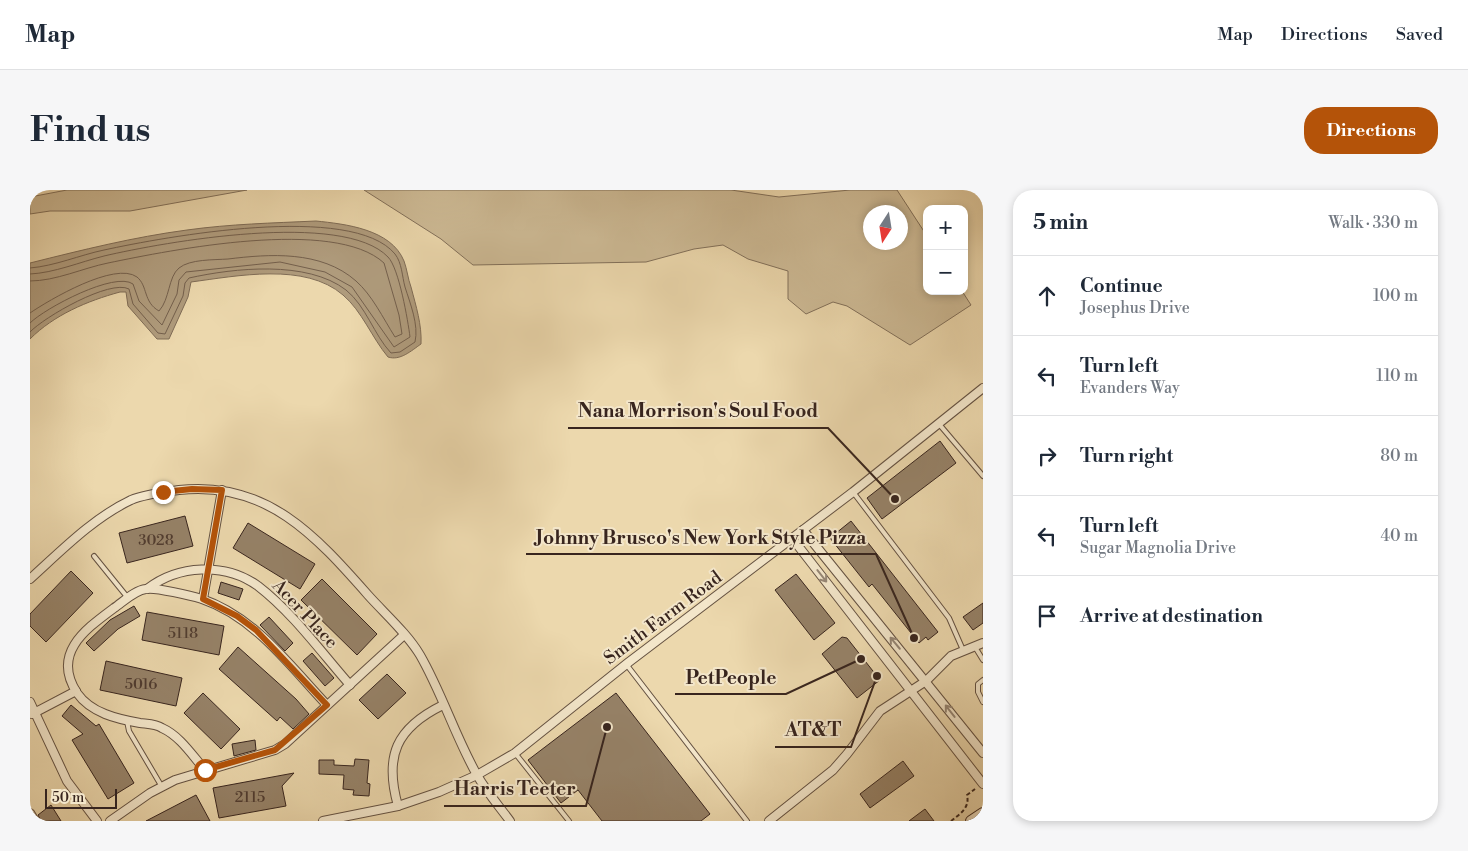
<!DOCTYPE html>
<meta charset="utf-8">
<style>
body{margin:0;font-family:"Libre Bodoni",serif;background:#f6f6f7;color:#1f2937}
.controls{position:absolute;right:15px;top:15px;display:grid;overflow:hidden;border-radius:10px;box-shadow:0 2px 8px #0003}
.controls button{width:45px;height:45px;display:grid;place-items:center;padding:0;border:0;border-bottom:1px solid #e0e1e3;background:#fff;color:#1f2937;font:25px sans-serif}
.compass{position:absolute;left:833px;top:15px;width:45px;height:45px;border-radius:50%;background:#fff;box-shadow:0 2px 8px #0003;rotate:192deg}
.scale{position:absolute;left:15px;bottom:12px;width:72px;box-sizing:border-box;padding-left:5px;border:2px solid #38251e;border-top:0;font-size:14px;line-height:18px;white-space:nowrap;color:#38251e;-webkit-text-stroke:4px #f3e6ca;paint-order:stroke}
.stop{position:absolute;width:15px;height:15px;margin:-11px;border:4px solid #b45309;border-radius:50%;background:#fff}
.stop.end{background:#b45309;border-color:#fff;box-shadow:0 1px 5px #0008}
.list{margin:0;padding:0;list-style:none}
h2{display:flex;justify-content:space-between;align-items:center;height:65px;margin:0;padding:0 20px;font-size:21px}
h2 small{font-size:16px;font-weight:400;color:#747a83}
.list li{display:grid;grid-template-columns:32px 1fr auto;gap:15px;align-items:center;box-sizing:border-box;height:80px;padding:0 20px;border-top:1px solid #e0e1e3}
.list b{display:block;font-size:19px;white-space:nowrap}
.list p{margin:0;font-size:16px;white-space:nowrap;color:#747a83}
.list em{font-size:16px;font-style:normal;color:#747a83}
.icon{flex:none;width:28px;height:28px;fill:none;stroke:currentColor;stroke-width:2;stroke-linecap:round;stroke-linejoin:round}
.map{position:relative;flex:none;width:953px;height:631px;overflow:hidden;border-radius:20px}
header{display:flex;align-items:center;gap:30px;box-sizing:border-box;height:70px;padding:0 25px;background:#fff;border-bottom:1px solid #e0e1e3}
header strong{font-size:24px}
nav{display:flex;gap:28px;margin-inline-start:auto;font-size:18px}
.intro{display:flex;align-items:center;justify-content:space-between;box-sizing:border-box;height:120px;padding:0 30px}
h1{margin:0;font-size:35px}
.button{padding:12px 22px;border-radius:20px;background:#b45309;color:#fff;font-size:18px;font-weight:700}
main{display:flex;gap:30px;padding:0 30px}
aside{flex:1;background:#fff;border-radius:20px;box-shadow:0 2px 8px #0003}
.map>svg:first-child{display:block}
.green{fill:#cdba95;stroke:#82705a;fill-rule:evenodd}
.water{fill:#af9b7c;stroke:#7f6c56}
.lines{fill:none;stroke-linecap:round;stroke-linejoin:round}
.shore{stroke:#74604d;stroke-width:1}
.building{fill:#968268;stroke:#38251e}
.lane-casing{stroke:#655242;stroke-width:6}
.street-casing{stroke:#655242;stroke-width:10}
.secondary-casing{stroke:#38251e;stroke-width:12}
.path{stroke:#38251e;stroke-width:2;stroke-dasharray:4 2.5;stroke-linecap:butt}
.lane{stroke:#f3e6ca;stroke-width:4}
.street{stroke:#f3e6ca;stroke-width:8}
.secondary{stroke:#f3e6ca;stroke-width:10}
.oneway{stroke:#968674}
.route{stroke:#b45309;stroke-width:6}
.labels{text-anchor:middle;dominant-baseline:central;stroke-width:4;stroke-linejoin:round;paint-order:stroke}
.number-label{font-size:15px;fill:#503c30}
.street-label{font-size:18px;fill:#38251e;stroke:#f3e6ca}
.leader{fill:none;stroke:#38251e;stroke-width:2}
.callout-dot{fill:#38251e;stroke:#f3e6ca;stroke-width:2}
.callout-label{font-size:19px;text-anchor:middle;font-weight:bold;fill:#38251e;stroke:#f3e6ca;stroke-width:4;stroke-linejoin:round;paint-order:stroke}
</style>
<header>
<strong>Map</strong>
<nav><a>Map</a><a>Directions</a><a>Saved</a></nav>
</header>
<div class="intro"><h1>Find us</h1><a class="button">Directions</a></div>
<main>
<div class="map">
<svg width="953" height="631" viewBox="0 0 953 631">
<rect width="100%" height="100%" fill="#ecd8ad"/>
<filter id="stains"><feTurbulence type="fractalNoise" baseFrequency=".004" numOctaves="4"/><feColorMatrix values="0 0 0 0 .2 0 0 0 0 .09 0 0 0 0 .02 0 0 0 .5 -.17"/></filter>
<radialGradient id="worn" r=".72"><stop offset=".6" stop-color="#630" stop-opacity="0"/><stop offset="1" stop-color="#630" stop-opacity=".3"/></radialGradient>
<g class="green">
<polygon points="37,0 217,0 100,21 20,21 0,24 0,7"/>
<path d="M334,0H701L749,7L820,0H867L897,46V101H932L941,115L880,155L817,116L803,112L776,124L758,109V81L718,69L693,55L664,59L616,72L443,75L411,49ZM841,22H871V52H841Z"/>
</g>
<path class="water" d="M286,31C315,34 361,39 374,71C377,79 378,89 381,97C386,116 392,135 391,154C381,161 370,171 358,167C342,148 332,121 313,105C275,72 207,86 161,92L158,107L139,149H127L98,116L96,102H90C57,111 24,125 0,149V73C52,60 104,47 157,40C200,34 243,33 286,31Z"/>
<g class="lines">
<g class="shore">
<path d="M0,78C25,76 50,65 74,60C134,47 322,12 365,64C372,73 372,86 375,97C380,113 389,135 385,152L370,162L361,163C344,145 336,116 316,100C277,70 204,78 159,88L155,93L153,106L135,144L128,143L103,114L99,99C80,89 14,127 0,142"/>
<path d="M0,84C24,83 50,72 74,66C134,52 313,20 358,67C369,78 378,131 380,147L364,157L322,97L295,82L250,72L156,82L149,90L147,104L132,135L109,111L103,94C85,81 15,118 0,133"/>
<path d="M0,91C26,91 53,78 78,73C141,60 304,27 354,73L369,125L372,144L365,147C353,128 342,105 326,91C291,60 239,64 198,69C184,70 160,69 149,78C138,87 140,109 129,121C113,112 118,96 107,87C85,71 19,110 0,123"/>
</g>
</g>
<g class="building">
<polygon points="910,251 926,273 852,329 837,308"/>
<polygon points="155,326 163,356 97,373 89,343"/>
<polygon points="821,331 908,442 898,450 896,447 889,453 842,394 839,397 800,348"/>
<polygon points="218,333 285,374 270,399 203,358"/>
<polygon points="41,381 63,403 16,452 0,436 0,424"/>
<polygon points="766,384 805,433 784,450 745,400"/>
<polygon points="292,389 347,444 327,465 271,410"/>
<polygon points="191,392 213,399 209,410 188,403"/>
<polygon points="953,413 953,433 943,440 933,427"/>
<polygon points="104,416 110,426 88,439 64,461 56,453 80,430"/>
<polygon points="117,422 194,436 189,465 112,450"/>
<polygon points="239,427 263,453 255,461 230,435"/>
<polygon points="812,447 817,448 850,490 827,508 792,464"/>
<polygon points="208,457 266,509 279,524 263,539 250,527 247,531 189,479"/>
<polygon points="282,463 304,488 295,496 273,471"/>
<polygon points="76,471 152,488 146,516 70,500"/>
<polygon points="357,484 376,503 348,529 329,510"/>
<polygon points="173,503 210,539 191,559 154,523"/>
<polygon points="586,503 680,624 671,631 572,631 548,600 531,613 498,570"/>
<polygon points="41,515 66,536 69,534 104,593 78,609 42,550 53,544 32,526"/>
<polygon points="225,550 226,560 204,566 202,554"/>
<polygon points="325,569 339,570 337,593 340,594 339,606 323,605 324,600 313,599 314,585 289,584 289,570 304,570 304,575 324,576"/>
<polygon points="873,571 884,586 840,618 830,604"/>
<polygon points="264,583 252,596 256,616 189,628 183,598"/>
<polygon points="166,605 180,631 116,631"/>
<polygon points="21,615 31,631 11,631 8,625"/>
<polygon points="895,619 904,631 879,631"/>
</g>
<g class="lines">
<defs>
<g id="lane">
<polyline points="909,234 953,286"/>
<polyline points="823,302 919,428 933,460"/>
<polyline points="64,366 98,408"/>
<polyline points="945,457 953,470"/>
<polyline points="596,474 717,631"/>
<polyline points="953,490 948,494 948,502 953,512"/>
<polyline points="97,531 99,541 132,597"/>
<polyline points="485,563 539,631"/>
</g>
<g id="street">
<polyline points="773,340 953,563"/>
<polyline points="762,348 953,594"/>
<path d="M0,389C31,361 63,328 101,310C115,304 134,302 149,300C236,290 286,346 338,405C355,424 377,443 390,465C412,503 425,546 447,585C456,601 469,616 480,631"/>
<path d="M117,399C148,375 195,372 228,396C263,423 291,462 320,495"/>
<polyline points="173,409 192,300"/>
<polyline points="0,512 37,591 67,631"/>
<polyline points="2,524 46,501"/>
<path d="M175,580C162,565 150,546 132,538C126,534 117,534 110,533C87,529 61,523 47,503C21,463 56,439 84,418C93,412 105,400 116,399C125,397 162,406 172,409C225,427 260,476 297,515"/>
<path d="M368,616C354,566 366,538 413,515"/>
<polyline points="0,623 5,631"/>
<polyline points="80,631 120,603 145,590 245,560 255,554 374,445"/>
<polyline points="293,631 368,616 409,602 447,585 485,563 599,472 823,302 953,198"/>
<polyline points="739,631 803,580 817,564 850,521 896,491 921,466 953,453"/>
</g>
<polyline id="secondary" points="941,631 953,623"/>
</defs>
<use href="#lane" class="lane-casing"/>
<use href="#street" class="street-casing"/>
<use href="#secondary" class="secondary-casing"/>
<path class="path" d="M921,631C930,624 940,618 937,605L945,599"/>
<use href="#lane" class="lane"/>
<use href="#street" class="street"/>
<use href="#secondary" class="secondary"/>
</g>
<defs><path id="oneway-shaft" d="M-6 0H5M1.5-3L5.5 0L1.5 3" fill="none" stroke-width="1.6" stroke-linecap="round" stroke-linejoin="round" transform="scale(1.25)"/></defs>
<g class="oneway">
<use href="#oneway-shaft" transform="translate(792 386) rotate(52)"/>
<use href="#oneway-shaft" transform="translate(865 453) rotate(-130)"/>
<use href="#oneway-shaft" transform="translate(920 521) rotate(-128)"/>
</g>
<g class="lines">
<polyline class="route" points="133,302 162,299 192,300 173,409 207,426 226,440 297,515 245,560 175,580"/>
</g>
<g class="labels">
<g class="number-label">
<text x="126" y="350">3028</text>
<text x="153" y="443">5118</text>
<text x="111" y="494">5016</text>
<text x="220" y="607">2115</text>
</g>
<g class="street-label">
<text transform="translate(275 424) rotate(47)">Acer Place</text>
<text transform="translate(633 428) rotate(-37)">Smith Farm Road</text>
</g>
</g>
<path class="leader" d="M865 309L798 238H538M884 448L846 364H496M831 469L756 504H645M847 486L821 557H745M577 537L556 616H414"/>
<g class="callout-dot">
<circle cx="865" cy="309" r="5"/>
<circle cx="884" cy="448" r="5"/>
<circle cx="831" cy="469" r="5"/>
<circle cx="847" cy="486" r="5"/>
<circle cx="577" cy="537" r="5"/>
</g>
<g class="callout-label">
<text x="668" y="227">Nana Morrison's Soul Food</text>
<text x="671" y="354">Johnny Brusco's New York Style Pizza</text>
<text x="701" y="494">PetPeople</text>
<text x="783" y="546">AT&amp;T</text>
<text x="485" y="605">Harris Teeter</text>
</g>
<rect width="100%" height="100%" filter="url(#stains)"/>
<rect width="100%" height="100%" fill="url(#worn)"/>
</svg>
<div class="controls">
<button>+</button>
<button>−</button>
</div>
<svg class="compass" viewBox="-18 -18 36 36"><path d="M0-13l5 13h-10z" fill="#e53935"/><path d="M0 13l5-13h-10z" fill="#747a83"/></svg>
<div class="scale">50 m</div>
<div class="stop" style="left:175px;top:580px"></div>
<div class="stop end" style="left:133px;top:302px"></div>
</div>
<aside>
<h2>5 min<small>Walk · 330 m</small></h2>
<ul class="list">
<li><svg class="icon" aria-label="ahead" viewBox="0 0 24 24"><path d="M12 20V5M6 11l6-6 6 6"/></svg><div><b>Continue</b><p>Josephus Drive</p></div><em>100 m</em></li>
<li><svg class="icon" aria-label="left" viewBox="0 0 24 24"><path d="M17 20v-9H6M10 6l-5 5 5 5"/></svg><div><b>Turn left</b><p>Evanders Way</p></div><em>110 m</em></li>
<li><svg class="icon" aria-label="right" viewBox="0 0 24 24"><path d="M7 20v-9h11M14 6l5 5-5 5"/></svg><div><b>Turn right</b></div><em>80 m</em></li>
<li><svg class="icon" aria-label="left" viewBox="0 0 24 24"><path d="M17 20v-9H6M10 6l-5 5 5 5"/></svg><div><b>Turn left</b><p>Sugar Magnolia Drive</p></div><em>40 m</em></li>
<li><svg class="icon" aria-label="arrive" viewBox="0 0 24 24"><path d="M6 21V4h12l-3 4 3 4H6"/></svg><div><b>Arrive at destination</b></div></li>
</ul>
</aside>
</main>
